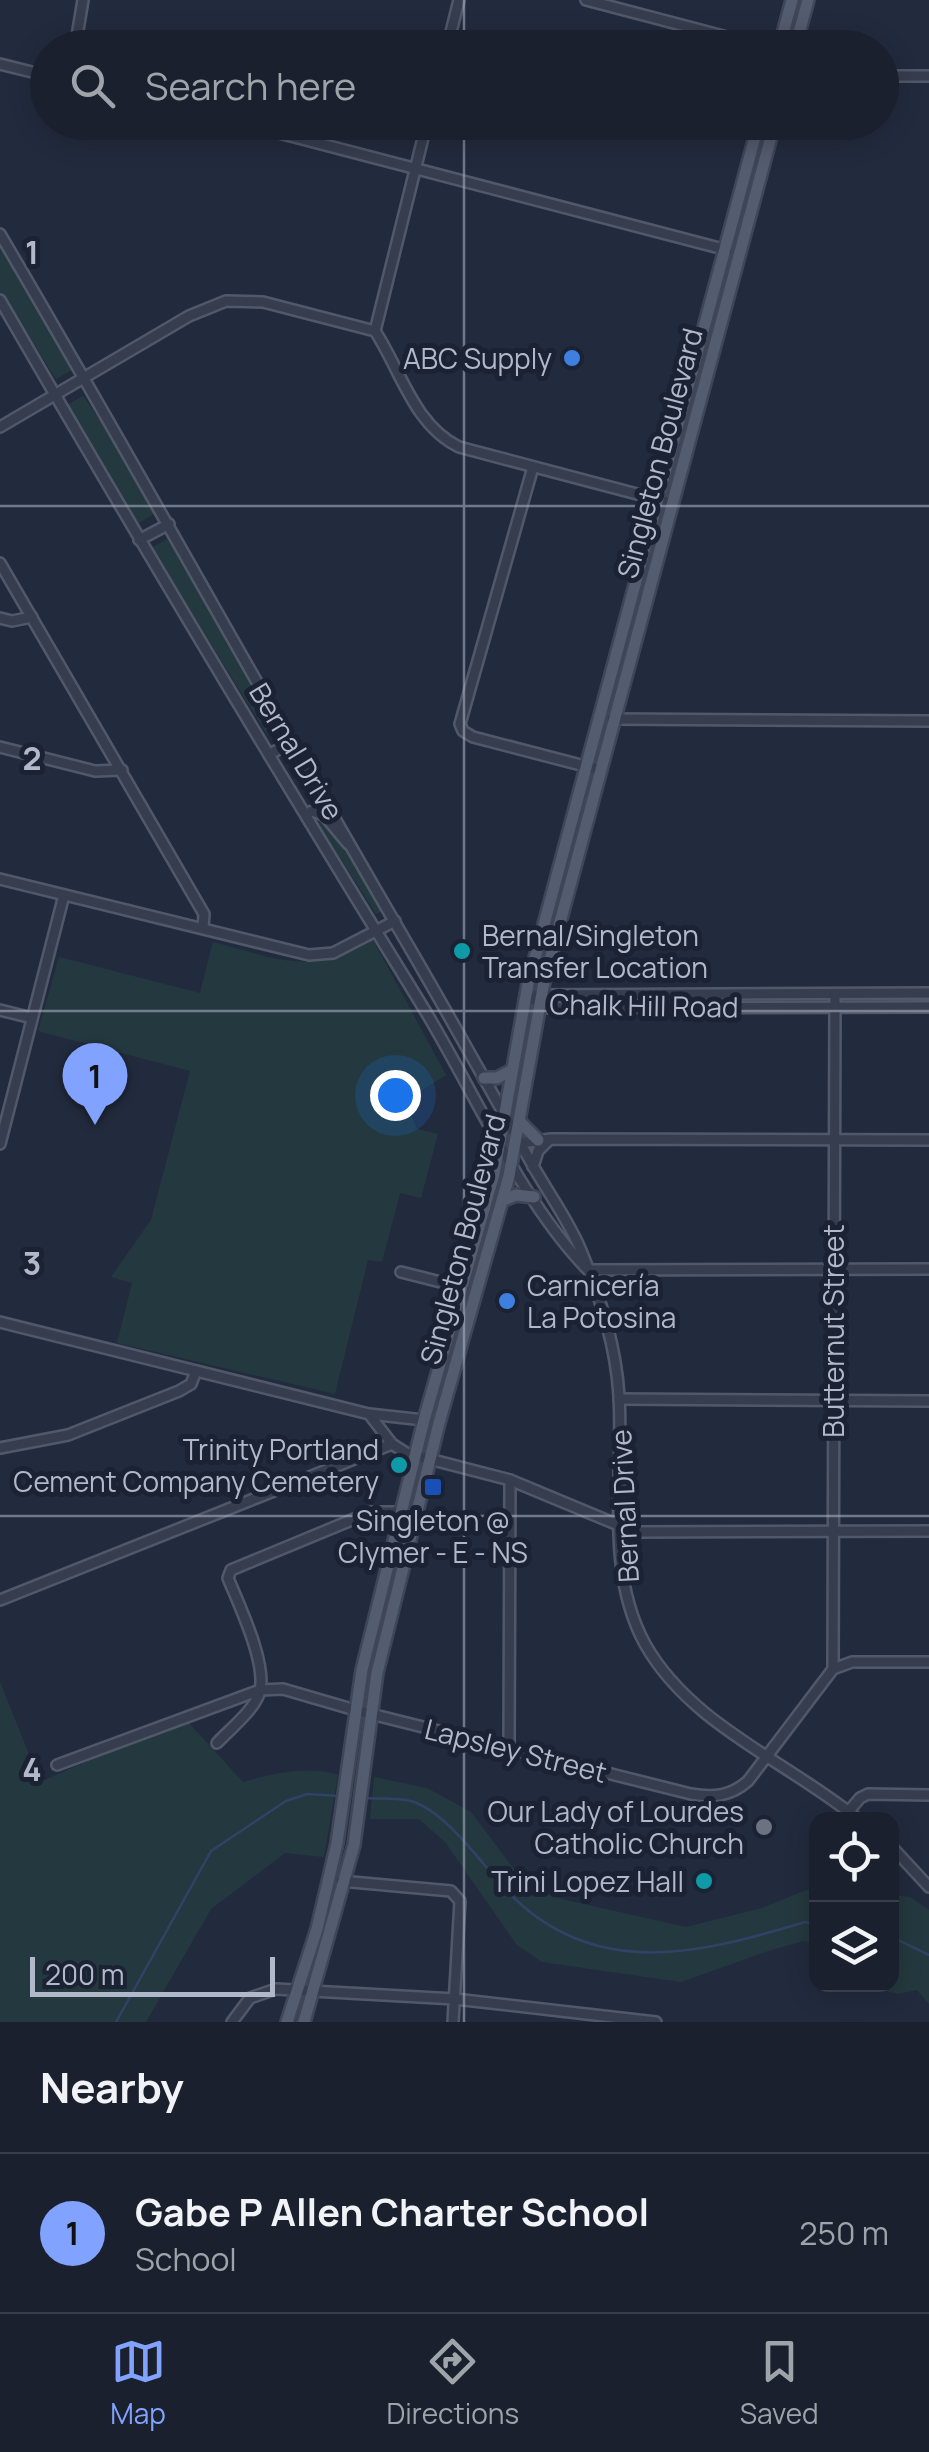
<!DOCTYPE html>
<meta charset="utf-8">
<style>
body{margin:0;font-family:Manrope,sans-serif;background:#232836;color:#f1f3f6}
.controls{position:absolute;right:30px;bottom:30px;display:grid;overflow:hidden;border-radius:20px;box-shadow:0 5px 25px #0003}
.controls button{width:90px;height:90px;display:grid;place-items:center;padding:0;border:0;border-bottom:2px solid #383e4a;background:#1a202e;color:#f1f3f6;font:50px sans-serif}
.scale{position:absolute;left:30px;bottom:25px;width:245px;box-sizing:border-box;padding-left:10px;border:5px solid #b1b8ca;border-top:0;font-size:28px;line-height:35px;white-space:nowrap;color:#b1b8ca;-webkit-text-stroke:8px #1b2233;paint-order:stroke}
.you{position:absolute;left:395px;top:1095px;width:35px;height:35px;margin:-25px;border:8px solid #fff;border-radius:50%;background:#1a73e8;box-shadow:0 0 0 15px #1a73e833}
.badge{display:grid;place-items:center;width:65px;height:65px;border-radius:50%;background:#81a3ff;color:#111;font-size:32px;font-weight:700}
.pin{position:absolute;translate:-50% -82px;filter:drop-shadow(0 2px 5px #0008)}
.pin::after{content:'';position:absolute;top:52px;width:35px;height:30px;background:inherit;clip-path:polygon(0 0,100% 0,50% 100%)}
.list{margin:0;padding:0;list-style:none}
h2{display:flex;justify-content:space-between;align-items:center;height:130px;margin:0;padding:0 40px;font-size:42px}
h2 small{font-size:32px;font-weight:400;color:#9fa3aa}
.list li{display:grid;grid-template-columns:65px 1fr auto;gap:30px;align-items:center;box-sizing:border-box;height:160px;padding:0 40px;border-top:2px solid #383e4a}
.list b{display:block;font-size:38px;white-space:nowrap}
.list p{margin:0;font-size:32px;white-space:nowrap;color:#9fa3aa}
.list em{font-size:32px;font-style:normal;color:#9fa3aa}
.icon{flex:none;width:55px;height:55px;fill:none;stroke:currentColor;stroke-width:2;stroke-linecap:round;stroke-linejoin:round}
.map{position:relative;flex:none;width:929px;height:2022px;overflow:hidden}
.search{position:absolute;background:#1a202e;box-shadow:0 5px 25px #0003;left:30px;right:30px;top:30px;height:110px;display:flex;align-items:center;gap:25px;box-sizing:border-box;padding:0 35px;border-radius:55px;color:#9fa3aa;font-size:38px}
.sheet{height:290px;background:#1a202e}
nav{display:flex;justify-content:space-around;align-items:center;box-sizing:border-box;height:140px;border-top:2px solid #383e4a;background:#1a202e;font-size:28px;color:#9fa3aa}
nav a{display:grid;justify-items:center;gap:5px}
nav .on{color:#81a3ff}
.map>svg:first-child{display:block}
.green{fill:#24393f}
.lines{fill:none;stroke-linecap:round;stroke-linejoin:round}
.stream{stroke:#324165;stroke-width:2.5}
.minor-casing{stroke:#515869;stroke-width:14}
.major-casing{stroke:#3f4657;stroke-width:16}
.minor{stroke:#363d4e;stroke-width:9}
.major{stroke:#545c6f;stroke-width:11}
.grid{fill:none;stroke:#b1b8ca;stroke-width:2.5;stroke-opacity:0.55}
.shop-dot{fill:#3f7fe0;stroke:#1b2233;stroke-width:4}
.culture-dot{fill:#0f9aa8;stroke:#1b2233;stroke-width:4}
.transit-dot{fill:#1a4fb4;stroke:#1b2233;stroke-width:4}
.worship-dot{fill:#6b7280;stroke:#1b2233;stroke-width:4}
.labels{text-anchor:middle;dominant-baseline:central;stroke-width:10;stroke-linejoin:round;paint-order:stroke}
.poi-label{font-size:28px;fill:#b1b8ca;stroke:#1b2233;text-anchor:end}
.street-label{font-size:28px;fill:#b1b8ca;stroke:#1b2233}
.grid-label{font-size:32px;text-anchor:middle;font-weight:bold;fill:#b1b8ca;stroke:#1b2233;stroke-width:10;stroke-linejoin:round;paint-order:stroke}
</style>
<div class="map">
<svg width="929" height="2022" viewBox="0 0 929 2022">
<rect width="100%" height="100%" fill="#222b3e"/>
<g class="green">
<polygon points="0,244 71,366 72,370 56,379 0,291"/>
<polygon points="83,396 115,441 156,513 137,524 69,410 67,405"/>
<polygon points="167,539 201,589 277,731 268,736 151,548"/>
<polygon points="320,817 352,856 382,912 376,914 315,819"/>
<path d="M373,940L446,1075L405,1101L417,1129L438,1134L421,1198L400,1193L382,1262L368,1260L335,1394L117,1343L132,1283L111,1277L151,1220L190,1071L38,1031L59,957L200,993L213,942C279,959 310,977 373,940Z"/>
<path d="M0,1682L40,1782L143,1737L188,1722L243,1782C272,1774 309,1765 338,1775L324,1857L285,1853L211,1909L146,2022H0Z"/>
<polygon points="374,1777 427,1788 471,1812 514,1869 553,1897 686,1927 762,1908 816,1886 816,1945 804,1941 771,1950 681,1982 542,1962 517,1945 445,1842 419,1819 370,1819"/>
<polygon points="892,1895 910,1897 929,1910 929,2004 917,1990 898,1994 882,1990 879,1985 892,1984"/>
</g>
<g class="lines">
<g class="stream">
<path d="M366,1798C380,1799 397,1798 411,1801C448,1812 484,1868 511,1895C597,1981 702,1953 805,1922L816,1925"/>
<polyline points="892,1937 929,1955"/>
<polyline points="116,2022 211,1851 286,1801 307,1794 338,1796"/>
</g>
<defs>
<g id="minor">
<polyline points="586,0 769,48"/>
<polyline points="75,48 83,0"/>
<polyline points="447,48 459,0"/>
<polyline points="0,64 48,76"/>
<polyline points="882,76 929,76"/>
<polyline points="237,122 727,250"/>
<path d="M0,234C139,470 270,709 408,945C450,1017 491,1091 532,1164C548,1193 570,1222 582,1253C601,1300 616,1346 619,1396C624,1477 604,1569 645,1644C691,1726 789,1762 859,1820"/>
<path d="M0,300C137,537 278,772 421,1004C473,1088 518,1197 586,1268"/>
<polyline points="375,331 427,122"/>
<path d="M0,427L189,316L226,301L263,302L375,331C401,371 414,425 459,447L671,503"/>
<polyline points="533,467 460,724 463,731 473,737 600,770"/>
<polyline points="139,540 169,524"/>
<polyline points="0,563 204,914 203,928"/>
<polyline points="0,618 12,621 32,617"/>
<polyline points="612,719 929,721"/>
<polyline points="0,747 95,771 122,770"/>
<polyline points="269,755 292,741"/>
<polyline points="307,814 312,811 324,815 348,844"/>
<polyline points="0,879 309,955 333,953 395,921"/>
<polyline points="525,995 549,1008 929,1007"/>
<polyline points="537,995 929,993"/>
<polyline points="0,1010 32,1018"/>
<polyline points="521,1143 551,1139 929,1140"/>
<polyline points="0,1144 64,895"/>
<polyline points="533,1167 538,1151 549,1140"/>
<polyline points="588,1270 929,1269"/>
<polyline points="401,1272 464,1288"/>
<polyline points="0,1322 369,1414 392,1444 406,1453 510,1480 635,1532 929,1531"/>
<polyline points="619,1399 929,1401"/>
<polyline points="369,1414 424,1420"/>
<polyline points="0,1448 68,1435 179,1391 191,1384 196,1371"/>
<polyline points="0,1600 392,1444"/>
<polyline points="833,1669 835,994"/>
<path d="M217,1743C230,1729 252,1712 259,1694C269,1667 239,1605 228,1578L231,1570L371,1512H404"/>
<polyline points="509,1748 510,1480"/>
<path d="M57,1765L260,1690L283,1689L355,1710L691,1794C714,1798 731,1796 748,1781L833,1669L852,1662H929"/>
<polyline points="849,1811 860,1798 868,1794 929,1795"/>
<polyline points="892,1847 929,1887"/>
<polyline points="341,1881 451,1891 460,1901 453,2022"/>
<polyline points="232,2022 250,1998 276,1989 455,1999 656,2022"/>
</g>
<g id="major">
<polyline points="779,48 792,0"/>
<polyline points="795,48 808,0"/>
<polyline points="484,1078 497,1078 512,1070"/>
<polyline points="520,1122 538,1140"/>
<polyline points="504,1200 516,1195 534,1197"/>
<polyline points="287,2022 317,1929 337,1843 362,1670 424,1420 494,1174 528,984 759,122"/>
<polyline points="304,2022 354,1845 377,1673 439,1423 509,1176 544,982 775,122"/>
</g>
</defs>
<use href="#minor" class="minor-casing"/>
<use href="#major" class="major-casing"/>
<use href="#minor" class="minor"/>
<use href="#major" class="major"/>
</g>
<path class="grid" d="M464,0V48M464,122V2022M0,506H929M0,1011H929M0,1516H929"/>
<g class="shop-dot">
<circle cx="572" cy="358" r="10"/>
<circle cx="507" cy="1301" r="10"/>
</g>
<g class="culture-dot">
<circle cx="462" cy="951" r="10"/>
<circle cx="399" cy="1465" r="10"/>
<circle cx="704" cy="1881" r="10"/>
</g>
<rect class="transit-dot" x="423" y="1477" width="20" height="20" rx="5"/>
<circle class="worship-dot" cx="764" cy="1827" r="10"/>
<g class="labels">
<g class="poi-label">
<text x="552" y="358">ABC Supply</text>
<text x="482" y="935" text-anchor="start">Bernal/Singleton<tspan x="482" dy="32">Transfer Location</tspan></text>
<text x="527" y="1285" text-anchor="start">Carnicería<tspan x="527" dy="32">La Potosina</tspan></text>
<text x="379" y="1449">Trinity Portland<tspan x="379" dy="32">Cement Company Cemetery</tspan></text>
<text x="433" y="1520" text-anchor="middle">Singleton @<tspan x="433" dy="32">Clymer - E - NS</tspan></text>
<text x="744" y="1811">Our Lady of Lourdes<tspan x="744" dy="32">Catholic Church</tspan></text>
<text x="684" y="1881">Trini Lopez Hall</text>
</g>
<g class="street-label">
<text transform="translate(659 453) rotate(-75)">Singleton Boulevard</text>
<text transform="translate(297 751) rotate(59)">Bernal Drive</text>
<text transform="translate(644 1005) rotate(1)">Chalk Hill Road</text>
<text transform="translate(462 1239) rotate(-75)">Singleton Boulevard</text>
<text transform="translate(833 1331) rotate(-90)">Butternut Street</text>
<text transform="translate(624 1506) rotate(-93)">Bernal Drive</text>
<text transform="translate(516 1750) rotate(14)">Lapsley Street</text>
</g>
</g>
<g class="grid-label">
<text x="32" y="264">1</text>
<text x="32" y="770">2</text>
<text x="32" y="1275">3</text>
<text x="32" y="1781">4</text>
</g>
</svg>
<div class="controls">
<button><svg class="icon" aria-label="locate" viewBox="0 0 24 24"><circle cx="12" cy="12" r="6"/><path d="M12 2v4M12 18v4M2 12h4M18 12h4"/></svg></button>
<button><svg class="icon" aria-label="layers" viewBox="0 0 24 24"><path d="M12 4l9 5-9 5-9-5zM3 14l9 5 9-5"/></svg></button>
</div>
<div class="scale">200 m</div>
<div class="you"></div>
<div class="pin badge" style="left:95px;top:1125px">1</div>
<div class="search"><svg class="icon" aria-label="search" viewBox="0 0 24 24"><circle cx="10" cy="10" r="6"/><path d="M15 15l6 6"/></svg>Search here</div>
</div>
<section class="sheet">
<h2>Nearby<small></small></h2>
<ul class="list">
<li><span class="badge">1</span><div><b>Gabe P Allen Charter School</b><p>School</p></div><em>250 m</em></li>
</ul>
</section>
<nav>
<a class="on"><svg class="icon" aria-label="map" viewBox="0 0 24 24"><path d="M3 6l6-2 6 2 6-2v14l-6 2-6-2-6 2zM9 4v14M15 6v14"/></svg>Map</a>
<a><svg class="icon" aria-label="directions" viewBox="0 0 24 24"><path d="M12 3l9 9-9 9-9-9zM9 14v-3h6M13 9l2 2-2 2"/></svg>Directions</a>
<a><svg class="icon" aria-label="saved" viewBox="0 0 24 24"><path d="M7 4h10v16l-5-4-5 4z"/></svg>Saved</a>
</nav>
